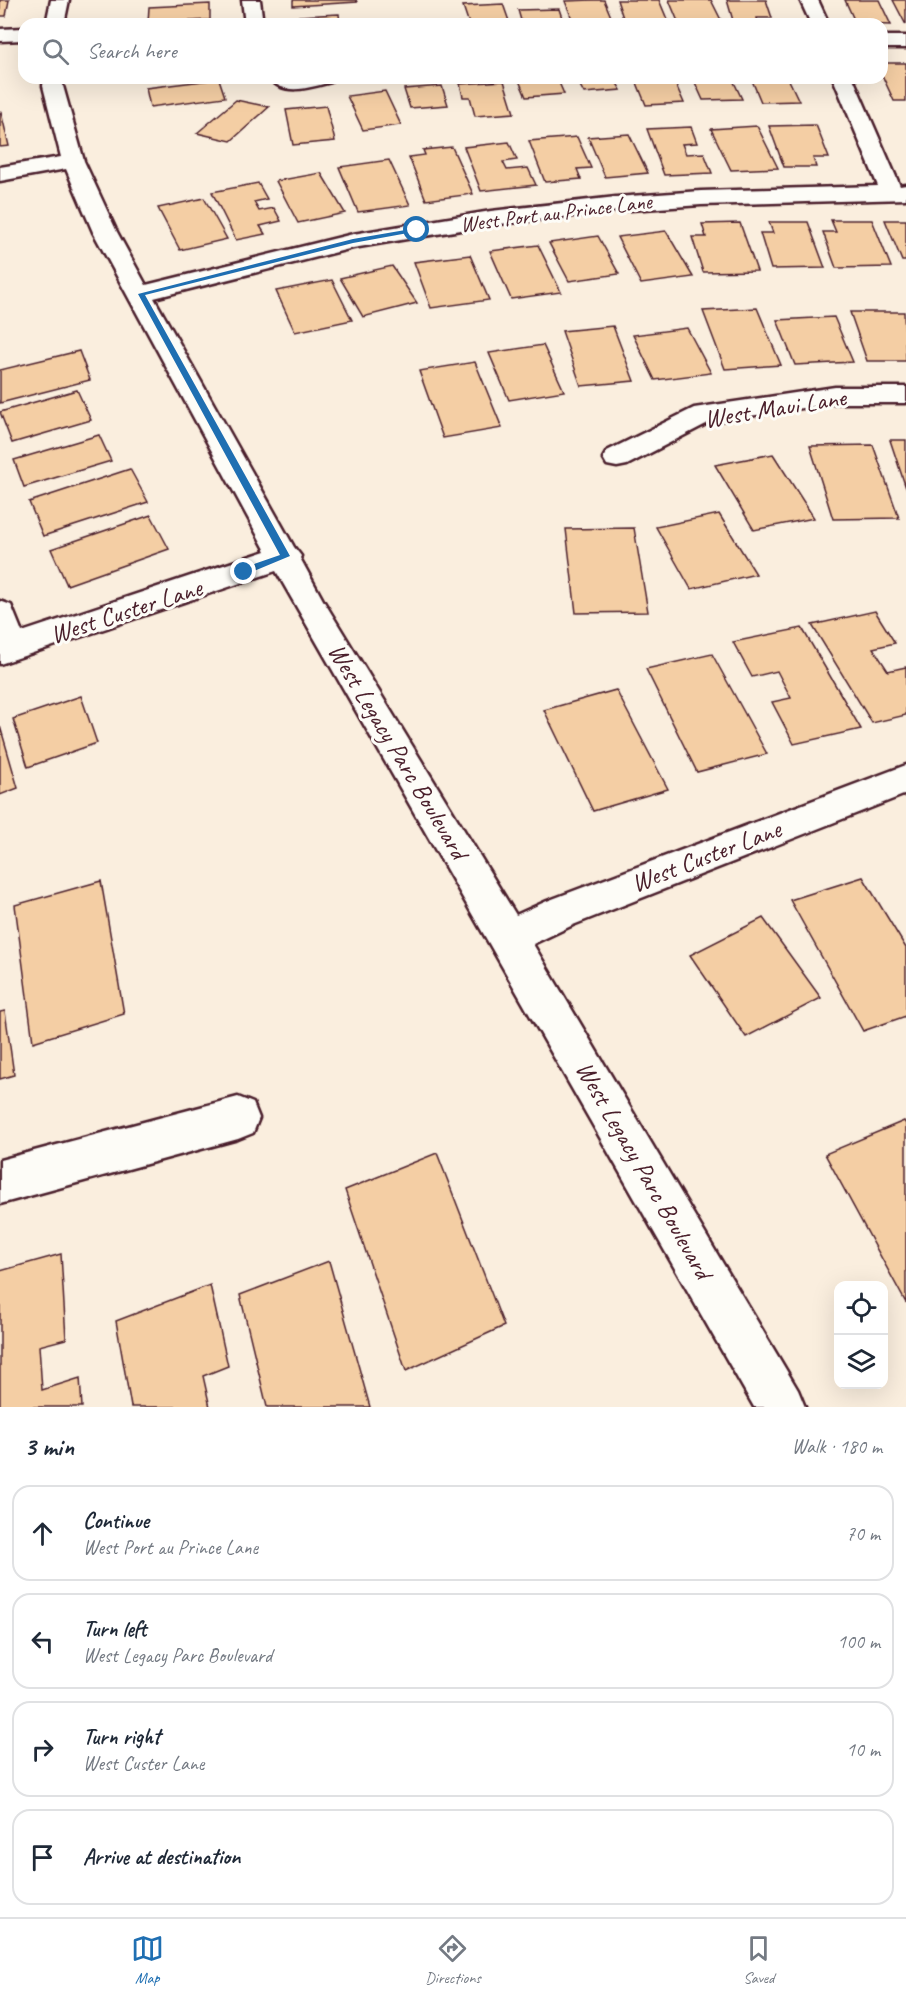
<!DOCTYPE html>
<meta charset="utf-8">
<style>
body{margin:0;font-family:Caveat,sans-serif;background:#f6f6f7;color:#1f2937}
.controls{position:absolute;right:18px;bottom:18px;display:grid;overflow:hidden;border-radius:12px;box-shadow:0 6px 24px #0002}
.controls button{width:54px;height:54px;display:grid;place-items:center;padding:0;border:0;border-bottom:2px solid #e0e1e3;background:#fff;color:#1f2937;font:30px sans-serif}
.stop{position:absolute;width:18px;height:18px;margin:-14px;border:4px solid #1f6fb2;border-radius:50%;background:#fff}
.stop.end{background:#1f6fb2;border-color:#fff;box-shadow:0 2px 6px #0008}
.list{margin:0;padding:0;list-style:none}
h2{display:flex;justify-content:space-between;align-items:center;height:78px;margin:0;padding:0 24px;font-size:26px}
h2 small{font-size:20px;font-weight:400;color:#747a83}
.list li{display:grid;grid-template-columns:39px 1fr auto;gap:18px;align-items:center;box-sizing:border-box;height:96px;margin:0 12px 12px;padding:0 12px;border:2px solid #e0e1e3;border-radius:18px}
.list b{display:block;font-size:22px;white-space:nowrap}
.list p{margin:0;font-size:20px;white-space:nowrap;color:#747a83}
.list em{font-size:20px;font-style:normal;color:#747a83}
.icon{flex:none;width:33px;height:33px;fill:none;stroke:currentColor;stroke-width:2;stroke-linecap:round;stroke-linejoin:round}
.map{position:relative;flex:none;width:906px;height:1407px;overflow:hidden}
.search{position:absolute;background:#fff;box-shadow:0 6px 24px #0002;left:18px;right:18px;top:18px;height:66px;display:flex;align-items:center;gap:15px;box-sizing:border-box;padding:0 21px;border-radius:18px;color:#747a83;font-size:22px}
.sheet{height:510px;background:#fff}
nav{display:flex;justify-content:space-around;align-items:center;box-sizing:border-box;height:84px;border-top:2px solid #e0e1e3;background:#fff;font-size:16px;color:#747a83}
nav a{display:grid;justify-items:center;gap:3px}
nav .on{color:#1f6fb2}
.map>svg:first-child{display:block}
.building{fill:#f4cea4;stroke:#4a1f2b;stroke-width:1.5}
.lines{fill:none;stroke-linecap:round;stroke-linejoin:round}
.minor-casing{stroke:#4a1f2b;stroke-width:5}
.minor{fill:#fdfcf7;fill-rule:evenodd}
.route{fill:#1f6fb2}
.labels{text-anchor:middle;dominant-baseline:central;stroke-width:6;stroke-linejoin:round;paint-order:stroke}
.far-street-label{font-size:22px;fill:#4a1f2b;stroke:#fdfcf7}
.street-label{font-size:26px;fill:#4a1f2b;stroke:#fdfcf7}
</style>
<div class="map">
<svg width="906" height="1407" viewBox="0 0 906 1407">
<rect width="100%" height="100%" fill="#faeede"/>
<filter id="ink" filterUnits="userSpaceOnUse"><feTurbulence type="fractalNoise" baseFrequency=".0167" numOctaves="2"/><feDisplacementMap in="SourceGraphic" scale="12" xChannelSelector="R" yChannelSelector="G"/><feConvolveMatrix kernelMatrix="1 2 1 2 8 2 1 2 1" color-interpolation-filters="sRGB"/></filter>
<g filter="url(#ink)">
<g class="building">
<polygon points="0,0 9,0 6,16 0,16"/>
<polygon points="293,0 356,0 357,2 293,6"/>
<polygon points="592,0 604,0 614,24 574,24 565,1"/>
<polygon points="617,0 659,0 669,24 625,24"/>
<polygon points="669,0 711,0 723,24 679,24"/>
<polygon points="727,0 766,0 772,18 757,18 758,24 734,24"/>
<polygon points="845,0 879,0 891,25 856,24"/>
<polygon points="893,0 906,0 906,25"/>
<polygon points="210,4 210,20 148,23 149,7"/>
<polygon points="503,4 510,24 469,24 463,6"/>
<polygon points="559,9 564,24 522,24 518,10"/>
<polygon points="339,14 340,24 299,24 299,16"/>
<polygon points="882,63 906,63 906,101 894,101 882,75"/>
<polygon points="518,78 557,78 564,94 526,97"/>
<polygon points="576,78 614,78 621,90 584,93"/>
<polygon points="635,78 673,78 684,103 646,105"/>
<polygon points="693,78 732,78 742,99 703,100"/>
<polygon points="751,78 788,78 799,101 761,102"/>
<polygon points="219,79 225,97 150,107 146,88"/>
<polygon points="504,81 514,113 475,116 470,97 463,97 460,84"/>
<polygon points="442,86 448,105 410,108 404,89"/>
<polygon points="385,91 401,125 363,130 347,96"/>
<polygon points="236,100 269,107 231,141 197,133"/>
<polygon points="326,106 335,141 293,145 286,110"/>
<polygon points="1,112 9,146 0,147 0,113"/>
<polygon points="816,125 829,158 813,158 816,167 784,167 769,126"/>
<polygon points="757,126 778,168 731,170 711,129"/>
<polygon points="691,127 697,143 682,144 686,154 704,153 712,173 664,175 647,129"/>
<polygon points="629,134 648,173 605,177 588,137"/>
<polygon points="577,137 591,168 577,169 581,179 545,182 529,141"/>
<polygon points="509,142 517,160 503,162 507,170 528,168 536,185 481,191 464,147"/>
<polygon points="452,147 473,194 426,200 409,157 425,155 423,150"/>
<polygon points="389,160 410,205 358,212 339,167"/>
<polygon points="321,173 345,213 298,223 276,181"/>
<polygon points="258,183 267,199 254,202 259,211 274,208 281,221 260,226 265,234 236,240 212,192"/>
<polygon points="204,198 227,239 180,250 158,208"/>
<polygon points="831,220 872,220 891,267 836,268 823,232 836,232"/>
<polygon points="885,220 906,220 906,261 902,261"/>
<polygon points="769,222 808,222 825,268 771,269 760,233 773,233"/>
<polygon points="740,223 757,271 703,272 692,237 706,237 702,224"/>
<polygon points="666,231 693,277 641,284 617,237"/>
<polygon points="598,236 619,274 569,281 549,243"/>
<polygon points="538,245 561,292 511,299 490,251"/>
<polygon points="470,255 489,300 431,308 414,262"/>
<polygon points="392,266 417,303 363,317 340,278"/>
<polygon points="332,280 352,320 295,332 276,291"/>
<polygon points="757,308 781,365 725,369 703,311"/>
<polygon points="850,312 904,312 906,361 867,361"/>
<polygon points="834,317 853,362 795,365 777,320"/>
<polygon points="613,326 634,381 581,386 562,331"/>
<polygon points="687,328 711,373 655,380 633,335"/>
<polygon points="543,345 564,391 509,400 489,353"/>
<polygon points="79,351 90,380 0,403 0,370"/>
<polygon points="475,362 502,428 443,438 419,371"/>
<polygon points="77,390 91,420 12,443 0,412"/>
<polygon points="99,435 111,461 24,487 14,460"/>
<polygon points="890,440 906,440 906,488"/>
<polygon points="873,445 899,518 833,519 810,446"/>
<polygon points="773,454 814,518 754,530 715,465"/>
<polygon points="130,469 148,502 43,536 29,502"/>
<polygon points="719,514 756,574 691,589 656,527"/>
<polygon points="151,515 169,549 67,585 51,549"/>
<polygon points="634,528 648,612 576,613 566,529"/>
<polygon points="875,611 895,643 873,648 888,671 906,667 906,715 872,723 812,625"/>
<polygon points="802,628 861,729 794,744 772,702 791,698 777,671 752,677 733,642"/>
<polygon points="712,654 767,754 697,772 646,669"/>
<polygon points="616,690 668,789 593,811 544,710"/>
<polygon points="81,696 97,743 28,767 13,719"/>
<polygon points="0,726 18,788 0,795"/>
<polygon points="863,877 906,948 906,1016 863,1031 790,900"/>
<polygon points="101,881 124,1014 33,1042 15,905"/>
<polygon points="763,918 821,998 746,1037 690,955"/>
<polygon points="5,1011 14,1075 0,1079 0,1012"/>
<polygon points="904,1121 906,1124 906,1303 825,1154"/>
<polygon points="437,1153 504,1326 406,1371 345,1190"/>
<polygon points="61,1254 66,1339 39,1346 42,1390 80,1378 82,1407 0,1407 0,1271"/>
<polygon points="329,1261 370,1407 267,1407 240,1295"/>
<polygon points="210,1285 228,1366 203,1376 210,1407 131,1407 116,1321"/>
</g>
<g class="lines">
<defs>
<g id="minor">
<polygon points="51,0 69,0 64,24 46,24"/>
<polygon points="242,0 260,0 263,24 245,24"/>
<polygon points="800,0 818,0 829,24 811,24"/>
<polygon points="24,28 24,40 0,41 0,29"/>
<rect x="882" y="36" width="24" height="12"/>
<polygon points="44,78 64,78 63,86 84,161 117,232 146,285 353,234 491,211 616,197 701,191 878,186 833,78 853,78 900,186 906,185 906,199 701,205 616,211 491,225 353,248 154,298 294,547 301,556 300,558 323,600 516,915 547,901 906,765 906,794 573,925 533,944 798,1390 805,1407 754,1407 276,571 0,664 0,601 11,605 22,632 266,551 93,232 66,169 0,181 0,167 61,157 43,86"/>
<path d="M270,78H334L331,82C312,87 283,97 270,78Z"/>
<polygon points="835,387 906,387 906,403 835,403 710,422 627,465 617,467 607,465 603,458 607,451 694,408"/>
<polygon points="238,1097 253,1103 259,1118 253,1133 238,1139 0,1204 0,1160"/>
</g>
</defs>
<use href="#minor" class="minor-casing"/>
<use href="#minor" class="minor"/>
</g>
</g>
<polygon class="route" points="417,228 419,231 353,243 145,295 290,556 247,574 240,574 240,569 280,555 138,294 353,239"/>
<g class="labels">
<g class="far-street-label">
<text transform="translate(556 213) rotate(-7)">West Port au Prince Lane</text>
</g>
<g class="street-label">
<text transform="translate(775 408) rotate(-9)">West Maui Lane</text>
<text transform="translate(126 611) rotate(-18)">West Custer Lane</text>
<text transform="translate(398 751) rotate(59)">West Legacy Parc Boulevard</text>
<text transform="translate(706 856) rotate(-21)">West Custer Lane</text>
<text transform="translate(644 1170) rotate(60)">West Legacy Parc Boulevard</text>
</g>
</g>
</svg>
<div class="controls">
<button><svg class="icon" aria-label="locate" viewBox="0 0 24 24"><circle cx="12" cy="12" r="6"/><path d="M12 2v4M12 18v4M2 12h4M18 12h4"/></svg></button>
<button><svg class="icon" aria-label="layers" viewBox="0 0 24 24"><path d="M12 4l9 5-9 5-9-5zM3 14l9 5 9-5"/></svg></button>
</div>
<div class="stop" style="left:417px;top:230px"></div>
<div class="stop end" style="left:244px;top:572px"></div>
<div class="search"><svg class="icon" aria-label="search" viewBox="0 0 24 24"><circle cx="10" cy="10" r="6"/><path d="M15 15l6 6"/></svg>Search here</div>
</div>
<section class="sheet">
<h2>3 min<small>Walk · 180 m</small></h2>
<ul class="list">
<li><svg class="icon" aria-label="ahead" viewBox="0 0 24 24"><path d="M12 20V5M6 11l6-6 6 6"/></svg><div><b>Continue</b><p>West Port au Prince Lane</p></div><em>70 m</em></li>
<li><svg class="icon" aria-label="left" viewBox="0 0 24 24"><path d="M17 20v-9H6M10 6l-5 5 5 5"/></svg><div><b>Turn left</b><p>West Legacy Parc Boulevard</p></div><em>100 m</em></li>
<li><svg class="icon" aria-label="right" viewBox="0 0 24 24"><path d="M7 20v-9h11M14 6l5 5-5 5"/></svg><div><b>Turn right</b><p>West Custer Lane</p></div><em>10 m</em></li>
<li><svg class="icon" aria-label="arrive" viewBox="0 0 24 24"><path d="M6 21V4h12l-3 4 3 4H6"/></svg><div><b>Arrive at destination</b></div></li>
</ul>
</section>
<nav>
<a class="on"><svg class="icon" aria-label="map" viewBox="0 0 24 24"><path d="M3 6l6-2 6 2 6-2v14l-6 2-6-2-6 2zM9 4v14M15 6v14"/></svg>Map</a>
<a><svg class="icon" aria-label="directions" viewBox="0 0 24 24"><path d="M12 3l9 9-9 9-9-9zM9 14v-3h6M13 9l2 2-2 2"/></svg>Directions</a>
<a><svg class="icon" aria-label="saved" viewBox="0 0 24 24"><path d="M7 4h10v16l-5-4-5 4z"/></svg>Saved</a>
</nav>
